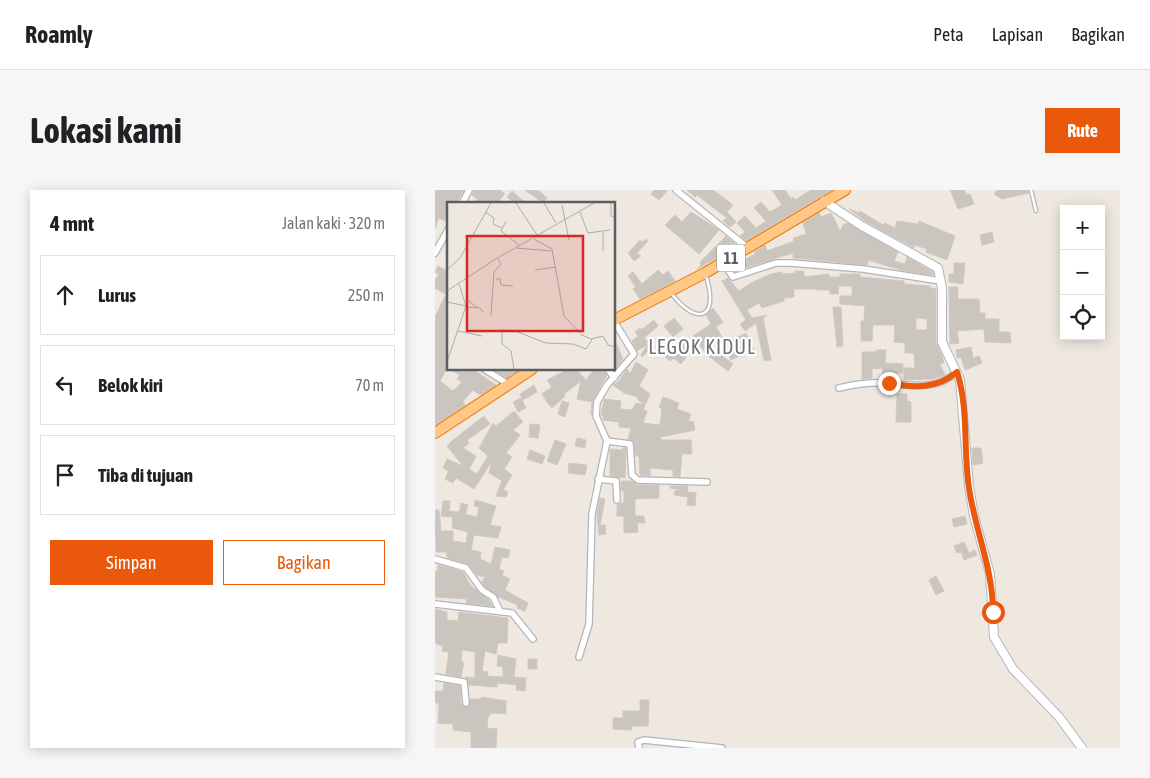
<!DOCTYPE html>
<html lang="id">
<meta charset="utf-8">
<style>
body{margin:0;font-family:"Asap Condensed",sans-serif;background:#f6f6f6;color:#202124}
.controls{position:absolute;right:15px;top:15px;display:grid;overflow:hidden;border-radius:0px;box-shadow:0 2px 12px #0003}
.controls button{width:45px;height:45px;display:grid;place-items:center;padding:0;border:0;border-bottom:1px solid #e0e0e0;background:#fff;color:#202124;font:25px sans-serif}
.stop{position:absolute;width:15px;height:15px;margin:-11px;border:4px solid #ea580c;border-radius:50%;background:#fff}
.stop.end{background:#ea580c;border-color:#fff;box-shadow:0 1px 5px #0008}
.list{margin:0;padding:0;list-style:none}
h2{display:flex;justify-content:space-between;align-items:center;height:65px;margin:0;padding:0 20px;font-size:21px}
h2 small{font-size:16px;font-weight:400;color:#757577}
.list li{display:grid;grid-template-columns:32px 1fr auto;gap:15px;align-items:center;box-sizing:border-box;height:80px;margin:0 10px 10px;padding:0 10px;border:1px solid #e0e0e0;border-radius:0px}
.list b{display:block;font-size:19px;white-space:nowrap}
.list em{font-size:16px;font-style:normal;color:#757577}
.actions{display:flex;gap:10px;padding:15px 20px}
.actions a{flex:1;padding:11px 0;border:1px solid #ea580c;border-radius:0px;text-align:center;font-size:18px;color:#ea580c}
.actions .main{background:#ea580c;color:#fff}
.icon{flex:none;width:28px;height:28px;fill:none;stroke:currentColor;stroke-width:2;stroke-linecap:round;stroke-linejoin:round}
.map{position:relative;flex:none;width:685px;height:558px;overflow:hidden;border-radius:0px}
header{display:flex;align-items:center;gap:30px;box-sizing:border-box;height:70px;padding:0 25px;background:#fff;border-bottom:1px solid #e0e0e0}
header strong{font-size:24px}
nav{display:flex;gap:28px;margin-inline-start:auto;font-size:18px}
.intro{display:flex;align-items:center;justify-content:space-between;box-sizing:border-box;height:120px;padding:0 30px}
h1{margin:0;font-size:35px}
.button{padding:12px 22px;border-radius:0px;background:#ea580c;color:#fff;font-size:18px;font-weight:700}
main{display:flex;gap:30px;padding:0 30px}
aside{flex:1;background:#fff;border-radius:0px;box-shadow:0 2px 12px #0003}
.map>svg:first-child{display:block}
.building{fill:#cbc5bf;stroke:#d3c8be;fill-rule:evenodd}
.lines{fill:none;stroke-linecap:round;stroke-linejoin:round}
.lane-casing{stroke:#b1b6ba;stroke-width:5}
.street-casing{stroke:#b1b6ba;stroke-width:8}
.secondary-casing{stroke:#b2b8bd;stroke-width:10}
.highway-casing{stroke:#ee7400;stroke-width:12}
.lane{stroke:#fff;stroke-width:2.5}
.street{stroke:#fff;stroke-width:5.5}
.secondary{stroke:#fff;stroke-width:8}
.highway{stroke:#ffc886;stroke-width:10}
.route{stroke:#ea580c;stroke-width:6}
.labels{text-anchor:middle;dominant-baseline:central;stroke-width:4.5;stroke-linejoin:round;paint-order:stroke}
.shield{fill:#fff;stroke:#8b8f92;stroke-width:1}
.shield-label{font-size:16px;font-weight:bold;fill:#595f63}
.quarter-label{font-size:20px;letter-spacing:1px;fill:#6a7275;stroke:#fff}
.inset-road{fill:none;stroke:#aeadaa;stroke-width:1}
.view{fill:#d62828;fill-opacity:0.15;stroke:#d62828;stroke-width:2.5}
.inset-edge{fill:none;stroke:#595f63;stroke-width:2.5}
</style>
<header>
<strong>Roamly</strong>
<nav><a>Peta</a><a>Lapisan</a><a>Bagikan</a></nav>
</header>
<div class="intro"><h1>Lokasi kami</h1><a class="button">Rute</a></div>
<main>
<aside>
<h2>4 mnt<small>Jalan kaki · 320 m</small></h2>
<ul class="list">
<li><svg class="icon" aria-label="ahead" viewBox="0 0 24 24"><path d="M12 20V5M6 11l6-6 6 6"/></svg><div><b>Lurus</b></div><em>250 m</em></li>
<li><svg class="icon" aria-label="left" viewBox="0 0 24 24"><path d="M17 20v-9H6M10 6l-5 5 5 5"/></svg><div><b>Belok kiri</b></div><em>70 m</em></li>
<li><svg class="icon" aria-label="arrive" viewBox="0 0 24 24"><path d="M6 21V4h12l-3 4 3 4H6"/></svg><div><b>Tiba di tujuan</b></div></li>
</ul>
<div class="actions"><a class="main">Simpan</a><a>Bagikan</a></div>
</aside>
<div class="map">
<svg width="685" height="558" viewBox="0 0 685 558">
<rect width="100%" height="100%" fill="#eee8e0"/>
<g class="building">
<polygon points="0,0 29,0 21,14 14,14 14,23 10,31 4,28 0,38"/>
<polygon points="39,0 65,0 70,4 60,14 38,14 43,10 37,5"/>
<polygon points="90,0 104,1 112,8 108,13"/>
<polygon points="219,0 233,0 224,10 216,4"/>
<polygon points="252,0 278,0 298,15 292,22 301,32 295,37 288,31 292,28 262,5 260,7"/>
<polygon points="337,0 350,0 356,9 358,7 360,10 376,0 397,0 311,51 305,46 310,42 302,33 310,26 321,38 331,31 319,18 326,12 335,22 347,15"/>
<polygon points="515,0 529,0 532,5 535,4 539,14 523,19"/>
<polygon points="562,0 593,0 594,3 567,9 559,4"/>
<polygon points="77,1 92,14 80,14 72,7"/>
<polygon points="414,19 424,23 425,21 448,35 450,33 460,38 462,31 483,34 484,31 515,44 520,46 512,70 491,62 492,59 480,55 479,58 430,31"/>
<polygon points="256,22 284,40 264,64 230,35 240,25 247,32"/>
<polygon points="384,23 386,27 396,23 405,41 408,35 413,33 463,62 459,71 470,74 472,67 498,82 498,85 469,81 433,70 433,75 358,68 358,63 300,81 297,78 310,72 309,70 320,64 319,62 330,55 332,61 359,51 358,48 371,44 368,33"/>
<polygon points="557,42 559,52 547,55 545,45"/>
<polygon points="291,46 303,56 262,79 266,75 265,72"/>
<polygon points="211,49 213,51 202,63 206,66 199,71 193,63 205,50 207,52"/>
<polygon points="519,73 530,73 528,94 514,92 514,84 519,84"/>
<polygon points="3,76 14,82 14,143 12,148 14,148 14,175 5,191 18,201 27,192 22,189 25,185 14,179 31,179 36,182 37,179 61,195 45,205 38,200 28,211 30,215 0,235 0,127 13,100 10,104 0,98 0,90 4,84 0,82"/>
<polygon points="223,80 228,85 233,81 240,91 205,109 198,99 201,97 193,86 198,82 207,94"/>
<path d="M360,81H369V87L394,84V87H405V84H425V87L469,91V94L495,96V98L501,99V152L507,166L509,173L505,174L510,185L498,189L469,190V178H480L479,163H470V153L459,152L460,135H438L437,151H426V131H429L430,116L405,114V106H417V96H404L403,104H395V100H382V99H359V107L349,108V111L327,118L324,113L312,120L317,128L332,125L328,128L336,170L329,171L321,133L310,141L305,134L311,130L287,91L293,88L304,101L316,93L336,84L347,82V84L360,83ZM481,128L492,129V140H481Z"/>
<polygon points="514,97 523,97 523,109 544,109 545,123 550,123 550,129 564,129 564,142 575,142 576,153 550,152 549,139 522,141 524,153 515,154"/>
<polygon points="398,117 406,117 408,156 402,157"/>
<polygon points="278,118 288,132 281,137 287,147 273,155 298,174 293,181 271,164 258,146 276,134 271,125"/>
<polygon points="239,128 248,139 238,147 229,136"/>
<polygon points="219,130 223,136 209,148 218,156 207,167 206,165 212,155 202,161 197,151 203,146 200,142 205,138 206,140"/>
<polygon points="311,143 319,159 296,170 289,154"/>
<polygon points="179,148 188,169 179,180 178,179"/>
<polygon points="251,150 258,156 252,164 246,156"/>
<polygon points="536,157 538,168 544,166 547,173 530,180 526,167 522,168 521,160"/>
<polygon points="237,158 251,167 246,174 238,168 236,171 230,167"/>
<polygon points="441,160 451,160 450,173 468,174 468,183 454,183 454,188 447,188 448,178 437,179 437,188 427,189 427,162 441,162"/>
<polygon points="201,172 213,180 204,196 215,204 208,220 212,221 208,233 225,235 227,219 224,217 228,207 244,213 242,219 256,224 253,232 258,231 260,240 226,247 226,250 256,250 257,264 247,264 245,287 238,286 238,280 215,278 215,286 205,285 204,266 200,266 199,251 193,249 196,238 184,237 184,232 168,230 168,226 166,225 169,209 186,211 185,219 197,220 201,213 210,214 202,209 203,207 189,203 178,195 183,192 192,179 195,184"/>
<polygon points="57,179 85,179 72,188"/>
<polygon points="129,179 141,179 151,190 159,179 166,182 167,180 172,185 158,210 156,225 157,212 142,209 146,191 129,204 130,206 117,218 112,212 107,204 117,197 112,190 130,181"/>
<polygon points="99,195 102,202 88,210 85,204"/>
<polygon points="462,204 472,204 472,211 476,212 476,232 461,232"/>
<polygon points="86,208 91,218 83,222 78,212"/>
<polygon points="127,211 134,213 130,227 123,224"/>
<polygon points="79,221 88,232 78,240 85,245 71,263 77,267 69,279 77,285 68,300 73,302 71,307 61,306 67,291 54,283 57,271 39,299 21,288 18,293 10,289 14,281 8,278 12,269 28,276 12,256 18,250 49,226 55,234 32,250 34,253 28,258 41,266 34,279 42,284 53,266 44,258 58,233 61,236"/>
<polygon points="95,234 105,235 103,248 94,247"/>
<polygon points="142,248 151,250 150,258 140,256"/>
<polygon points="120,250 131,254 122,275 112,271"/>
<polygon points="188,258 191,258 190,288 175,286 175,259 188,260"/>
<polygon points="537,258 546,258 548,273 538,275"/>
<polygon points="95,260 110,266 107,274 92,269"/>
<polygon points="134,273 152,275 150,285 133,283"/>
<polygon points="186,291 197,291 203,295 224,295 224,308 200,309 200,326 209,326 210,333 202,333 203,342 189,343 189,326 182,326 182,315 189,312 189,301 186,301"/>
<polygon points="235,296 253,296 252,302 261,303 260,316 252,315 253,307 239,305 240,301 245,300 235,298"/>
<polygon points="165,308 170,309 165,335 170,335 171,344 164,345 162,325"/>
<polygon points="40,310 61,316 55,335 66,337 63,348 39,345 36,360 46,362 45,369 56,374 60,357 75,360 73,368 67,367 64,379 69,381 67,385 75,389 70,400 93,413 90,421 82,418 83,415 63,407 50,397 47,392 50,387 42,385 33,374 12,368 12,362 1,362 0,320 4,320 6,341 18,341 18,351 31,353 33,342 17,338 18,327 6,326 8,311 15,311 14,321 24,322 26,313 33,315 30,324 42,327 44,317 39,316"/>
<polygon points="530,326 532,334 519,337 517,329"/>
<polygon points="529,352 534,363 540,360 542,365 529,370 526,362 522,363 519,356"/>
<polygon points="3,375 28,382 35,395 54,410 57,416 31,413 32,409 0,407 0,381 3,381"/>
<polygon points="501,386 509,401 501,405 494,390"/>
<polygon points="0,419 12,422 12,430 23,431 24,422 73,428 72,453 63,453 61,464 50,461 47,481 53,482 52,486 68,487 68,477 62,476 63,465 81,469 79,487 91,488 90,501 81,500 82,495 62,493 62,497 34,495 30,487 40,488 40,462 27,460 26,472 29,472 26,487 11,484 14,462 7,461 8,456 0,453"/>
<rect x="93" y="469" width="9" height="10"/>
<polygon points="9,493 25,496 26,514 30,517 35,515 35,509 46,509 46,507 71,511 71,524 55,523 55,526 53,526 52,538 62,539 61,558 36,558 36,542 18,540 18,534 3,533 4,513 0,513 0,501 8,501"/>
<polygon points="205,510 214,510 213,536 197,536 197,540 178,539 178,528 188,528 188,521 205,521"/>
</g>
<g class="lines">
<defs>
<g id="lane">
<polyline points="596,0 601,21"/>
<path d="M236,103C261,136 285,130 271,86"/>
</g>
<g id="street">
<polyline points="241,0 313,58"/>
<polyline points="27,14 34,0"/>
<polyline points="0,63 14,38"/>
<polyline points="288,73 298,87 341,73 356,73 428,79 506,91"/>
<polyline points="49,179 73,194"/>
<polyline points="173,179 179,188"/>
<path d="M404,198C420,194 438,192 455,193C481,196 501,200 522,182"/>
<polyline points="172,251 195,254 197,285 203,290 272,292"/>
<polyline points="163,289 181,291 182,310"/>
<polyline points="0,369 31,378 47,400 58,407 65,421"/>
<polyline points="0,414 77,423 98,449"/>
<polyline points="144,467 154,434 157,324 172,251 161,226 162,212 172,195 199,164 179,131"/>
<polyline points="0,487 29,492 31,513"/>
<polyline points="204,558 203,552 209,550 287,558"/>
</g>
<polyline id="secondary" points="389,11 427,36 503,78 507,98 507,152 525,190 534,296 539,326 555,384 559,447 578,479 624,527 647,558"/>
<g id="highway">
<polyline points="179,130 270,83 410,0"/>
<polyline points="0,243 97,179"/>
</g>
</defs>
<use href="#lane" class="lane-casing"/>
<use href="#street" class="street-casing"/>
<use href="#secondary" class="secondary-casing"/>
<use href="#highway" class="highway-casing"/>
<use href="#lane" class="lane"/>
<use href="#street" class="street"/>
<use href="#secondary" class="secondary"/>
<use href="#highway" class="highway"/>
</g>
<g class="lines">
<path class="route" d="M454,193C479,198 502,199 522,182C534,219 528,260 534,298C540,340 558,379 558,422"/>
</g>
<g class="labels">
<rect class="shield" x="282" y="54.5" width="28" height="27" rx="4"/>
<g class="shield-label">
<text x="296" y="68">11</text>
</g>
<g class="quarter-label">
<text x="267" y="156">LEGOK KIDUL</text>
</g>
</g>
<g transform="translate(12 12)">
<rect width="168" height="168" fill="#eee8e0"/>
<path class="inset-road" d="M69,1L90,33M97,1L109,21M164,1V14L168,15M115,3L122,38M38,10L47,16L46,22L55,26M133,10L141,31L163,28M59,19L54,29L72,43M87,37L105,47L117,114L135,133L144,137L156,134L161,143L168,145M69,46L105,49M156,49V30M0,68L13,56L44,1M88,68L109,65M49,77H53L54,83L66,84M0,89L47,58L147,1M19,97L31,106M0,100L19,104L12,82M19,105L33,106L36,110M44,114L47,70L54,62L51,57M11,129L35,134M0,160L19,104M67,167L64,149L55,142V128L68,129L99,141L126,142L139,147L146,136"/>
<path class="view" d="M20,34H136V129H20Z"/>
<rect width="168" height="168" class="inset-edge"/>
</g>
</svg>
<div class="controls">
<button>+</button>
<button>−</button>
<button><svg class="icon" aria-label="locate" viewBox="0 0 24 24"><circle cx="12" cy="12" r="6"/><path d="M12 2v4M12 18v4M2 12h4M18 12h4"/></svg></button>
</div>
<div class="stop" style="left:558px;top:422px"></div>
<div class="stop end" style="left:454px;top:193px"></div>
</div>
</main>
